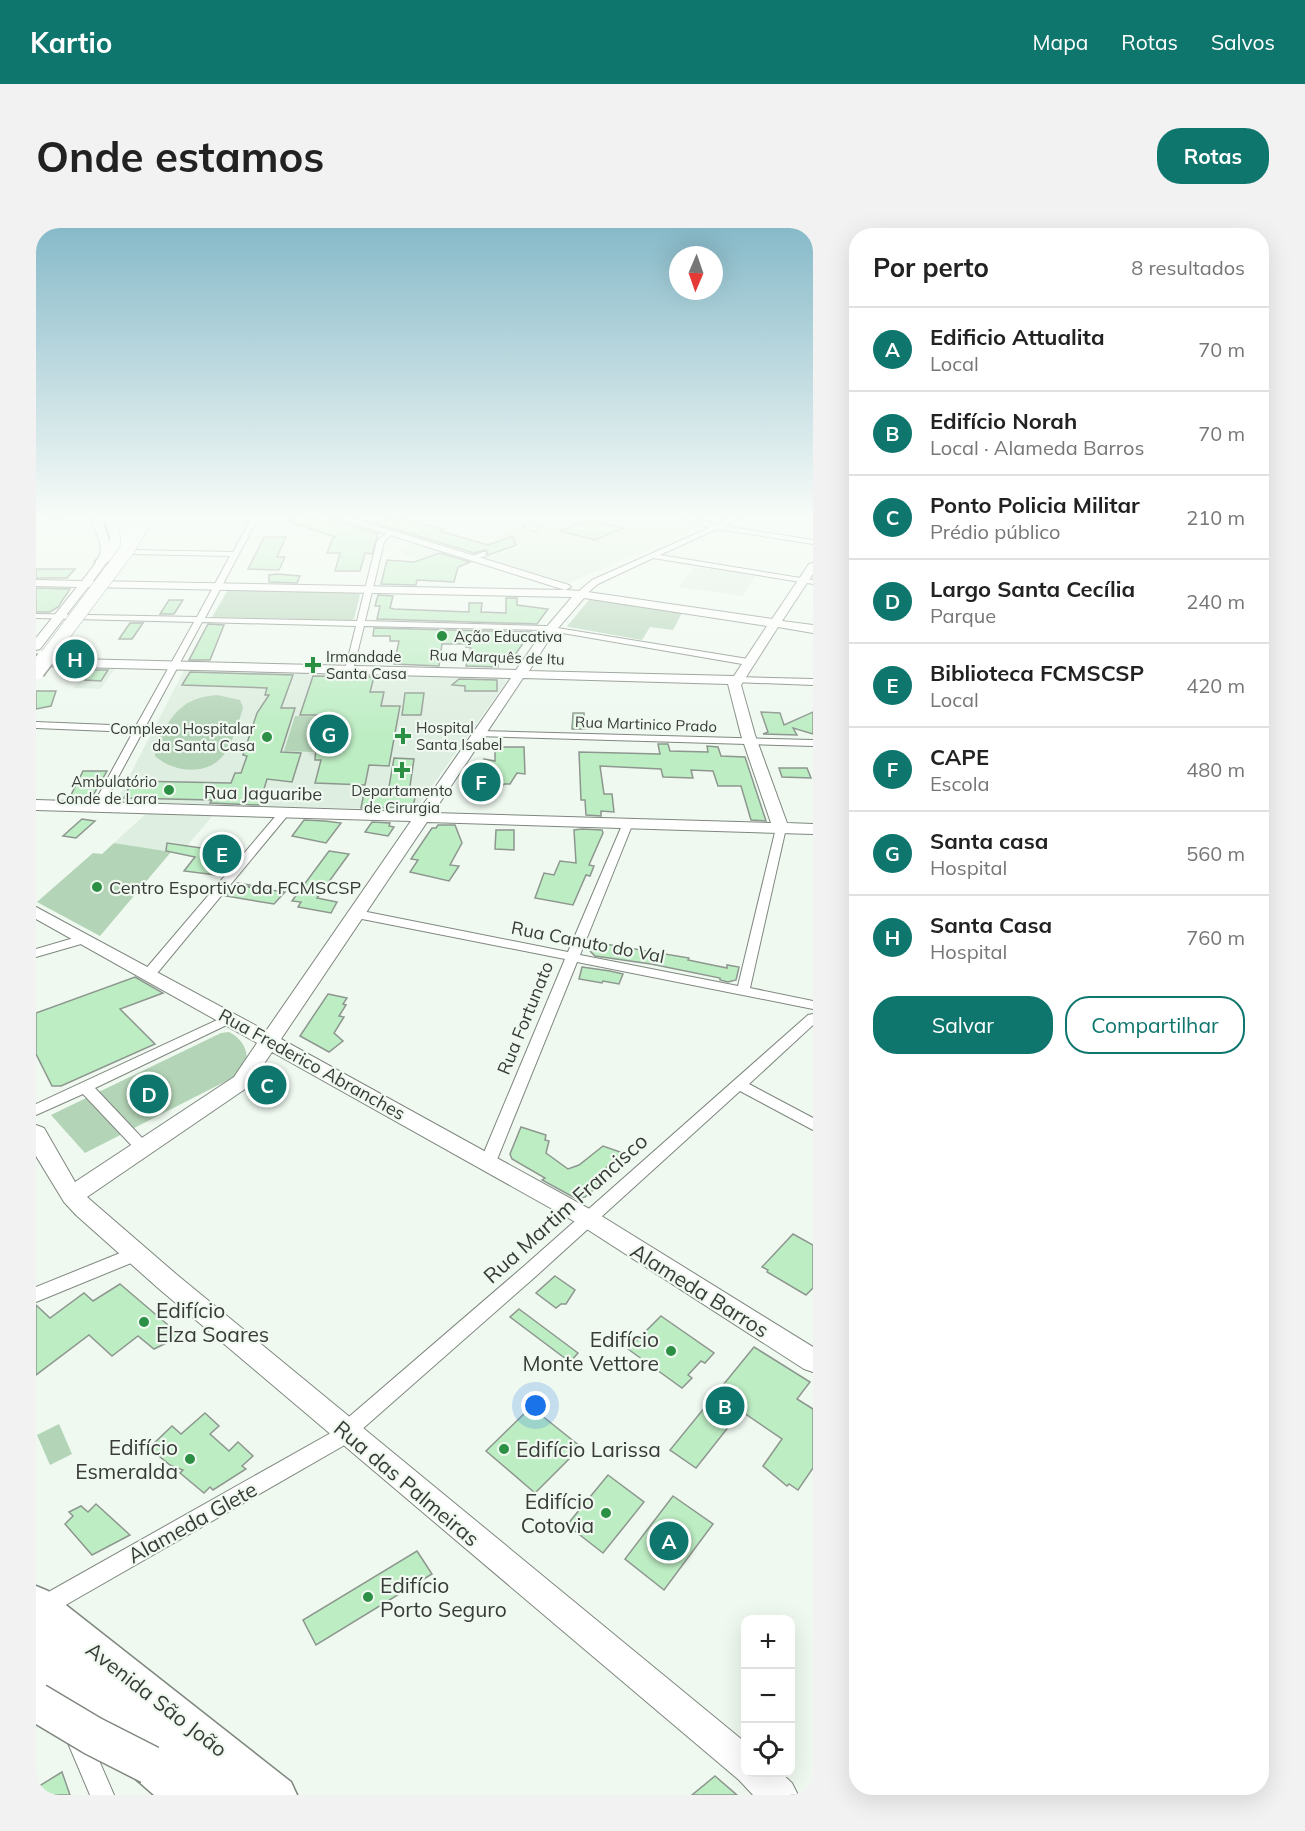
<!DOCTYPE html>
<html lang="pt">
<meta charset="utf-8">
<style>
body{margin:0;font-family:Mulish,sans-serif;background:#f2f2f2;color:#222}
.controls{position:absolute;right:18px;bottom:18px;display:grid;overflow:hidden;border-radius:12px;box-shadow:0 6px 24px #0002}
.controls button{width:54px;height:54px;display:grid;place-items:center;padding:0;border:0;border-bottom:2px solid #e0e0e0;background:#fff;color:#222;font:30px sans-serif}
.compass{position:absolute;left:633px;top:18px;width:54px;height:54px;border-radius:50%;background:#fff;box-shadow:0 6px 24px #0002;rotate:182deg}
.you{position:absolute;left:500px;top:1178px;width:21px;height:21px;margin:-15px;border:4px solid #fff;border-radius:50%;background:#1a73e8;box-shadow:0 0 0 9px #1a73e833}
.badge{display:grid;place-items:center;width:39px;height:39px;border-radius:50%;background:#0f766e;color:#fff;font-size:20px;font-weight:700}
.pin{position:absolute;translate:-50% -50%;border:3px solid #fff;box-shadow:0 2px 6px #0006}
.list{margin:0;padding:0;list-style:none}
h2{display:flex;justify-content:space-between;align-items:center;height:78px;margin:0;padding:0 24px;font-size:26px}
h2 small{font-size:20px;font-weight:400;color:#767676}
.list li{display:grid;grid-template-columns:39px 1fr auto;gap:18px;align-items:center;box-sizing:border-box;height:84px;padding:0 24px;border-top:2px solid #e0e0e0}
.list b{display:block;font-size:22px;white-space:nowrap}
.list p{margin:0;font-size:20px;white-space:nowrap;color:#767676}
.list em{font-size:20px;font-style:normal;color:#767676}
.actions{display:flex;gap:12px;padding:18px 24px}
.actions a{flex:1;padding:14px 0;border:2px solid #0f766e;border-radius:24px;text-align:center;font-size:21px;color:#0f766e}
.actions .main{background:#0f766e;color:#fff}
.icon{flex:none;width:33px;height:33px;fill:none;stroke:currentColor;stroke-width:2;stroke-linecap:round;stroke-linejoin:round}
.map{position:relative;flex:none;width:777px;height:1567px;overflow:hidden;border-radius:24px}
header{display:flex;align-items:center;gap:36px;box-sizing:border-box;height:84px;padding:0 30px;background:#0f766e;color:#fff}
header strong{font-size:28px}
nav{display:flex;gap:33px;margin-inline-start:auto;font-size:21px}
.intro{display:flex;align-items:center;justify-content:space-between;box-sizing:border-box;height:144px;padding:0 36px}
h1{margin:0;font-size:42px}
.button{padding:15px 27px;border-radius:24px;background:#0f766e;color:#fff;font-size:21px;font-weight:700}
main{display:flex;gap:36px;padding:0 36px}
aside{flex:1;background:#fff;border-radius:24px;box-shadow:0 6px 24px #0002}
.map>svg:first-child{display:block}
.built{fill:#deeee0}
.green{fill:#b4d4b7}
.building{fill:#bdedc3;stroke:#8e978f;stroke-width:1.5}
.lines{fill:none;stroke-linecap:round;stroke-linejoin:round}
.street-casing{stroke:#7f877f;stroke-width:2}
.secondary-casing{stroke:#7f877f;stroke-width:2}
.primary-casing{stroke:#7f877f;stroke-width:3}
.highway-casing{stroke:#7f877f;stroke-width:3}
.street{fill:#fff;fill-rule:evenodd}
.secondary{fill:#fff;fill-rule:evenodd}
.primary{fill:#fff;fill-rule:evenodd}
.highway{fill:#fff;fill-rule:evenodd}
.highway-bridge-far2-casing{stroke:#7f877f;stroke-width:15;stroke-linecap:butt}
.highway-bridge-far1-casing{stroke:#7f877f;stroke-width:20;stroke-linecap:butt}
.highway-bridge-casing{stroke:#7f877f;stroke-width:41;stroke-linecap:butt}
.highway-bridge-far2{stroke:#fff;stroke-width:14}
.highway-bridge-far1{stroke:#fff;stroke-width:17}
.highway-bridge{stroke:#fff;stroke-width:38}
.poi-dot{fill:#2b8f44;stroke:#eff9f0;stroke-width:2}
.labels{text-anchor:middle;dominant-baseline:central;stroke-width:4.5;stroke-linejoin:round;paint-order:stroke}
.far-poi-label{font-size:15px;fill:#383b38;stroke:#eff9f0;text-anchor:start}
.far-street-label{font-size:15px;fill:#383b38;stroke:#eff9f0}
.street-label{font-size:18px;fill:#383b38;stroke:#eff9f0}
.poi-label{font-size:18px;fill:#383b38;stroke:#eff9f0;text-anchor:start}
.near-street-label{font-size:21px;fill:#383b38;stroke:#eff9f0}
.near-poi-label{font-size:21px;fill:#383b38;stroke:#eff9f0;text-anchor:start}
</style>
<header>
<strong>Kartio</strong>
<nav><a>Mapa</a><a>Rotas</a><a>Salvos</a></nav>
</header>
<div class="intro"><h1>Onde estamos</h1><a class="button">Rotas</a></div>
<main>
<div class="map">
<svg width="777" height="1567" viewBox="0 0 777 1567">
<rect width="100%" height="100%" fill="#eff9f0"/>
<g class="built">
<polygon points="452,288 638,288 664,300 535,354 528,354 427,324 462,310 459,308 485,298"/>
<polygon points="377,316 434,333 412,341 380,331 380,329 367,327 369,323 363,321"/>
<polygon points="658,339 694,344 719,348 706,368 643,359"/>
<polygon points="52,439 79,440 65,461 38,460"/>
<polygon points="148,442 466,450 471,453 379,582 80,574"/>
<polygon points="112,584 178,586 144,626 78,615"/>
</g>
<g class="green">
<polygon points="192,362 322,365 324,367 318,391 315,392 176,389"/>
<polygon points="554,371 556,371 646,385 637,402 614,399 606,412 533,399 531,398"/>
<path d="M181,467L204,472L207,479C204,492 194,523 184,531C167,548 135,543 119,528C119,519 123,513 126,506C139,481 152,469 181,467Z"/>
<polygon points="259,488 314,489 299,502 282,501 279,510 296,511 305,525 248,523"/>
<polygon points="78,615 135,624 64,708 1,674 57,625 66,626"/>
<path d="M193,804C210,813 214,827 208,844L49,925L15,887L185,805Z"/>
<polygon points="23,1196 36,1226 14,1237 1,1207"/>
</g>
<g class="building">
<polygon points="267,288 276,291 284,288 342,306 336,326 329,325 324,343 299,343 304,325 291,325 297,309 300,309 251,293"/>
<polygon points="361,289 408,301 404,303 452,317 477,308 480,317 452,327 450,322 438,325 339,295"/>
<polygon points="553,292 587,300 559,312 524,303"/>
<polygon points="228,309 250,309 241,329 249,329 243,342 212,341"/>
<polygon points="404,325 434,334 422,339 418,354 381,352 380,357 345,356 351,332 378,334"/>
<polygon points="0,341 39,341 31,350 0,350"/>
<polygon points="233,347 241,346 264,348 261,355 233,354"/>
<polygon points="0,360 34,361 22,379 14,384 0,384"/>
<polygon points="342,367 357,368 354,380 358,381 433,384 433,375 446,375 445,384 470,385 470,370 481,370 481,377 512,381 501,396 341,391 344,378 339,378"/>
<polygon points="133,372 147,372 138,386 124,386"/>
<polygon points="94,395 107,395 96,411 83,411"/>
<polygon points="172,396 188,397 174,432 153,432"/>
<polygon points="338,400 495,404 474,434 463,432 462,439 430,438 435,420 430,419 431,416 406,416 403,438 358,436 363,413 354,413 354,408 337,408"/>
<polygon points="57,442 72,442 65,453 49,452"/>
<polygon points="154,444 257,447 245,480 259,480 245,524 265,525 256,554 231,551 223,577 174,575 176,572 88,570 96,553 195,555 199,545 205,545 211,528 207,527 221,485 233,467 229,467 231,460 146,457"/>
<polygon points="277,448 338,449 334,464 348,464 345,478 364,478 353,538 333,537 329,557 279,555 285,532 279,532 281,506 288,487 264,487"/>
<polygon points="423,451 461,452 461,463 429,463 429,458 416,457"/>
<polygon points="0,463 20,463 15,478 0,481"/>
<polygon points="369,465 388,465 385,487 366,487"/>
<polygon points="725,484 744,485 748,497 777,484 777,506 757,500 761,507 727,506 732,504"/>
<polygon points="537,485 548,485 549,501 536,501"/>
<polygon points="622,516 632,516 634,523 672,524 671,518 682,519 685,528 709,529 730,593 715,592 705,558 682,558 677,543 655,542 657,550 627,549 625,541 564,538 568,566 576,566 578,584 565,583 565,588 550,587 549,572 545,572 543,524 624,526"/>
<polygon points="459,519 488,519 489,546 481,545 474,556 468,556 462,564 426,562 448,531 459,533"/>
<polygon points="358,530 378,531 373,565 380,565 377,579 325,580 328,565 352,565"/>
<polygon points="743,540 771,540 775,550 746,549"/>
<polygon points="47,543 71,543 55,571 33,571"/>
<polygon points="46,591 59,593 40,610 27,608"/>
<polygon points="268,592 289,593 305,595 290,615 256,608"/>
<polygon points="336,594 354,595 353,598 358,599 352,608 329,604"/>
<polygon points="402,597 419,597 426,615 414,637 423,638 413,653 374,644 382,632 375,631 396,600 400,600"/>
<polygon points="546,601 566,602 567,605 553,637 558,638 554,648 550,647 537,677 499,670 508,645 518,647 524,633 540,635 538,602"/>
<polygon points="460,602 478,602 478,622 459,621"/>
<polygon points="173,612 201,617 195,625 198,625 180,647 148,643 159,629 130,623 131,615 165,620"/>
<polygon points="293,623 313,626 281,670 301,674 295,685 262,679 265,674 256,673"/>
<polygon points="201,655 214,657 212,659 249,664 238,676 190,668"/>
<polygon points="557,714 653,730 652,732 691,740 691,737 703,739 700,752 692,754 684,752 684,750 615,736 559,728 553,722"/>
<polygon points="546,739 574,743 587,746 583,756 567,753 566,755 543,751"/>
<polygon points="99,749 127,765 84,781 119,816 25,858 16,858 0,826 0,785"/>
<polygon points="292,766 311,770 307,776 310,777 303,788 308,789 298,805 307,813 293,824 264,808"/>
<polygon points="485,899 510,907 509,912 513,913 510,925 532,941 543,937 567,918 587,925 557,951 563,957 549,969 539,970 506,952 509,950 476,931 474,926"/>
<polygon points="757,1006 777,1017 777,1060 770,1067 731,1044 732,1042 726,1039"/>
<polygon points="519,1048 539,1062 530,1076 525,1076 520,1080 500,1065"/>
<polygon points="84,1056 145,1108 118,1121 102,1108 76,1128 53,1107 0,1147 0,1077 14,1090 48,1065 57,1073"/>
<polygon points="483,1081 542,1125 534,1134 474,1089"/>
<polygon points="625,1088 678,1125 669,1135 665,1133 652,1147 656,1150 646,1160 592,1121"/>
<polygon points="718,1119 774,1154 761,1171 777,1181 777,1240 762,1262 753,1256 751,1258 727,1238 746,1211 705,1183 660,1240 634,1222"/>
<polygon points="495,1179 545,1219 499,1265 450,1223"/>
<polygon points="169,1185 183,1198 174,1206 193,1223 202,1214 217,1228 206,1238 210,1241 177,1262 174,1259 168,1265 144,1245 147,1242 134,1237 113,1220 136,1198 145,1206"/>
<polygon points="572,1247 608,1274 567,1325 531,1297"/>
<polygon points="637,1268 677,1296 628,1362 589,1331"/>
<polygon points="60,1276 94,1307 56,1327 29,1296 37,1288 33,1284 45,1278 52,1284"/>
<polygon points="381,1323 396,1346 280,1417 267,1392"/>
<polygon points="26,1544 34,1567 0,1567 0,1560"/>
<polygon points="679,1548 701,1567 656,1567"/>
</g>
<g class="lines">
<defs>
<g id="street">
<polygon points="116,288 223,288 169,390 321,393 341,313 353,303 356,305 348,314 329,393 509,398 712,431 716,434 712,437 509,402 328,398 317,442 313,445 309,442 320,398 166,394 66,579 61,582 56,579 97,504 0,500 0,494 100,498 158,394 0,390 0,386 161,389 194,328 95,326 91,324 95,322 197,324 214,293 117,292 114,290"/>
<polygon points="646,288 656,288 680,297 699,288 708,288 688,298 777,312 777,316 681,301 624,327 777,352 777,356 617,330 562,356 548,368 542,368 542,364 556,352 673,300"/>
<polygon points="490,296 502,300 503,301 500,303 488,299"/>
<polygon points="447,324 450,324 450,328 438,331 434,329"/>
<polygon points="700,449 777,451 777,457 697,454 696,452"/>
<polygon points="443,503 777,512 777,518 440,508 440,504"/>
<polygon points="248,582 253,585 252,587 118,749 108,749 107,746 108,743 244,583"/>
<polygon points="592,592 597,595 544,727 702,758 740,600 745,597 750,600 714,760 777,773 777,781 541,734 460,934 458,938 446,938 444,934 529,731 321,690 315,686 321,682 532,724 587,595"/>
<polygon points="48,707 54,711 52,714 0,729 0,721"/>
<polygon points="194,786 199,787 201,790 199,793 59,860 108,912 111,916 108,920 98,920 47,866 0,887 0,876"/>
<polygon points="777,786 777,797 713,856 777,890 777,902 704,863 499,1049 307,1218 0,1394 0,1371 293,1206 487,1039 772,787"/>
<polygon points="99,1019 105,1021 107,1026 105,1031 0,1074 0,1059"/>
<polygon points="41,1496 49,1500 78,1567 54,1567 29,1508 33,1500"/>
</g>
<g id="secondary">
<polygon points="0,288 34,288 0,294"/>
<path d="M54,288H64C78,325 81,321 57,353L529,362L293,288H309L533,357L535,359L529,362L545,363L736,391L773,336L777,335V346L746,393L777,397V405L742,399L705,457L719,507L751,595L777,596V606L391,594L245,811L559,984L777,1119V1144L768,1141L543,996L236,824L212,859L51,969L140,1046L710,1515V1544H744L756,1555L762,1567H717L703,1552L122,1060L40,987L28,974L0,928V897L8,900L39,954L198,849L221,815L0,691V679L230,803L375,593L0,582V572L382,584L475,450L0,438V430L480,442L508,402L536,369L52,359L4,421L0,422V410L41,359L0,358V352L46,353C71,321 68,325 54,288ZM548,370L731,398L698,448L493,443L516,407ZM487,450L692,456L705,507L735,595L397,585Z"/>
</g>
<g id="primary">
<polygon points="0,288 12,288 0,292"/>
<polygon points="0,1358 12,1363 255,1554 261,1567 212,1567 0,1396"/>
</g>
<g id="highway">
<path d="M68,288H78L87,314L82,326L66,338L59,334C80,310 75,317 68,288Z"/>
<polygon points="0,1385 14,1391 222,1552 229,1567 118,1567 0,1464"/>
</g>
</defs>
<use href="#street" class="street-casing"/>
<use href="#secondary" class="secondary-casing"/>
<use href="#primary" class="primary-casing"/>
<use href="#highway" class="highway-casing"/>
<use href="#street" class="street"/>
<use href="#secondary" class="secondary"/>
<use href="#primary" class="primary"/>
<use href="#highway" class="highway"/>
<defs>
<g id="highway-bridge-far2">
<polyline points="91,322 111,289"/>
<polyline points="8,432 91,322 92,308 86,291"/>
</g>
<polyline id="highway-bridge-far1" points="0,443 9,431"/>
<polyline id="highway-bridge" points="0,1474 57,1508 114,1537"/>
</defs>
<use href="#highway-bridge-far2" class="highway-bridge-far2-casing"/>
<use href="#highway-bridge-far1" class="highway-bridge-far1-casing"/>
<use href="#highway-bridge" class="highway-bridge-casing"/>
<use href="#highway-bridge-far2" class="highway-bridge-far2"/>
<use href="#highway-bridge-far1" class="highway-bridge-far1"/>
<use href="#highway-bridge" class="highway-bridge"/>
</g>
<linearGradient id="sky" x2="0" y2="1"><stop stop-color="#87bac9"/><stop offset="0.57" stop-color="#f8fcf8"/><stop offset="1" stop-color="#f8fcf8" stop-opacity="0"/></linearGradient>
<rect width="777" height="508" fill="url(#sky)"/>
<g class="poi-dot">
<circle cx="406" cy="408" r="6"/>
<path d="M274 428h6v6h6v6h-6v6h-6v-6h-6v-6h6z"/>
<path d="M364 499h6v6h6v6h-6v6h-6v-6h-6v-6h6z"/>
<circle cx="231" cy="509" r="6"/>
<path d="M363 533h6v6h6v6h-6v6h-6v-6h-6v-6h6z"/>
<circle cx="133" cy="562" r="6"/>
<circle cx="61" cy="659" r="6"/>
<circle cx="108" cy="1094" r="6"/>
<circle cx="635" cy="1123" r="6"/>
<circle cx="468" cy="1221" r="6"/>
<circle cx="154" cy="1231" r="6"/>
<circle cx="570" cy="1285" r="6"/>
<circle cx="332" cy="1369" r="6"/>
</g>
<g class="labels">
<g class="far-poi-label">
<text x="418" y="408">Ação Educativa</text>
<text x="290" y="428">Irmandade<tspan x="290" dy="17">Santa Casa</tspan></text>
<text x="380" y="499">Hospital<tspan x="380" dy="17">Santa Isabel</tspan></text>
<text x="219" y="500" text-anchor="end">Complexo Hospitalar<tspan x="219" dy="17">da Santa Casa</tspan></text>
<text x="121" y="553" text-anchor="end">Ambulatório<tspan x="121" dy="17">Conde de Lara</tspan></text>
<text x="366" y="562" text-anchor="middle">Departamento<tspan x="366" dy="17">de Cirurgia</tspan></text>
</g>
<g class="far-street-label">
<text transform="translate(461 429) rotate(2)">Rua Marquês de Itu</text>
<text transform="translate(610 496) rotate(2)">Rua Martinico Prado</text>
</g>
<g class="street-label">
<text transform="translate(227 565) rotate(1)">Rua Jaguaribe</text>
<text transform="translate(552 714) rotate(11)">Rua Canuto do Val</text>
<text transform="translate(489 790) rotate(-68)">Rua Fortunato</text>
<text transform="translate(276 836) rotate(29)">Rua Frederico Abranches</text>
</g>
<g class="poi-label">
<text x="73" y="659">Centro Esportivo da FCMSCSP</text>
</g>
<g class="near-street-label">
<text transform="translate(529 980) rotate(-42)">Rua Martim Francisco</text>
<text transform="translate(664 1062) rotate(32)">Alameda Barros</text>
<text transform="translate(371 1255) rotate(40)">Rua das Palmeiras</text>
<text transform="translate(156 1294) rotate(-29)">Alameda Glete</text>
<text transform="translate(121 1471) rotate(38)">Avenida São João</text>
</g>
<g class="near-poi-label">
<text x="120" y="1082">Edifício<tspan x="120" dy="24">Elza Soares</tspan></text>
<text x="623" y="1111" text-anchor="end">Edifício<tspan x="623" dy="24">Monte Vettore</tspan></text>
<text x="142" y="1219" text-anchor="end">Edifício<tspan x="142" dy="24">Esmeralda</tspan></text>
<text x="480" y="1221">Edifício Larissa</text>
<text x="558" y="1273" text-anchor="end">Edifício<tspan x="558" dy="24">Cotovia</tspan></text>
<text x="344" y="1357">Edifício<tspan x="344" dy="24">Porto Seguro</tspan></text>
</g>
</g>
</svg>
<div class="controls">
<button>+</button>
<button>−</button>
<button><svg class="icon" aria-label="locate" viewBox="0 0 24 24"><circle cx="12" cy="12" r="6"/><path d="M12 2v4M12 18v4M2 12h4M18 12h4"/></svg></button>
</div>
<svg class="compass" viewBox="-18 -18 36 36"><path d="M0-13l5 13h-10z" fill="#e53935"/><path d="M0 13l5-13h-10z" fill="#767676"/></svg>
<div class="you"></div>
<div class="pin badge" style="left:633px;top:1313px">A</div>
<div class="pin badge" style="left:689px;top:1178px">B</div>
<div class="pin badge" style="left:231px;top:857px">C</div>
<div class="pin badge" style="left:113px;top:866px">D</div>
<div class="pin badge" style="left:186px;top:626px">E</div>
<div class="pin badge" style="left:445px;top:554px">F</div>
<div class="pin badge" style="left:293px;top:506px">G</div>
<div class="pin badge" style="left:39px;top:431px">H</div>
</div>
<aside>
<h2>Por perto<small>8 resultados</small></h2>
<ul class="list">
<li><span class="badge">A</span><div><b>Edificio Attualita</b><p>Local</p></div><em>70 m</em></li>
<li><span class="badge">B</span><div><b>Edifício Norah</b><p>Local · Alameda Barros</p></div><em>70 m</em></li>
<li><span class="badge">C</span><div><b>Ponto Policia Militar</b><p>Prédio público</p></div><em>210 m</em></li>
<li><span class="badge">D</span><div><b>Largo Santa Cecília</b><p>Parque</p></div><em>240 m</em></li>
<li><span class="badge">E</span><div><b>Biblioteca FCMSCSP</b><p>Local</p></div><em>420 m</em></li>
<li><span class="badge">F</span><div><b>CAPE</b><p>Escola</p></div><em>480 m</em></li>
<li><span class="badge">G</span><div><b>Santa casa</b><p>Hospital</p></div><em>560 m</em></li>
<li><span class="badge">H</span><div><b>Santa Casa</b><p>Hospital</p></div><em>760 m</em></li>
</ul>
<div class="actions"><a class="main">Salvar</a><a>Compartilhar</a></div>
</aside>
</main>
